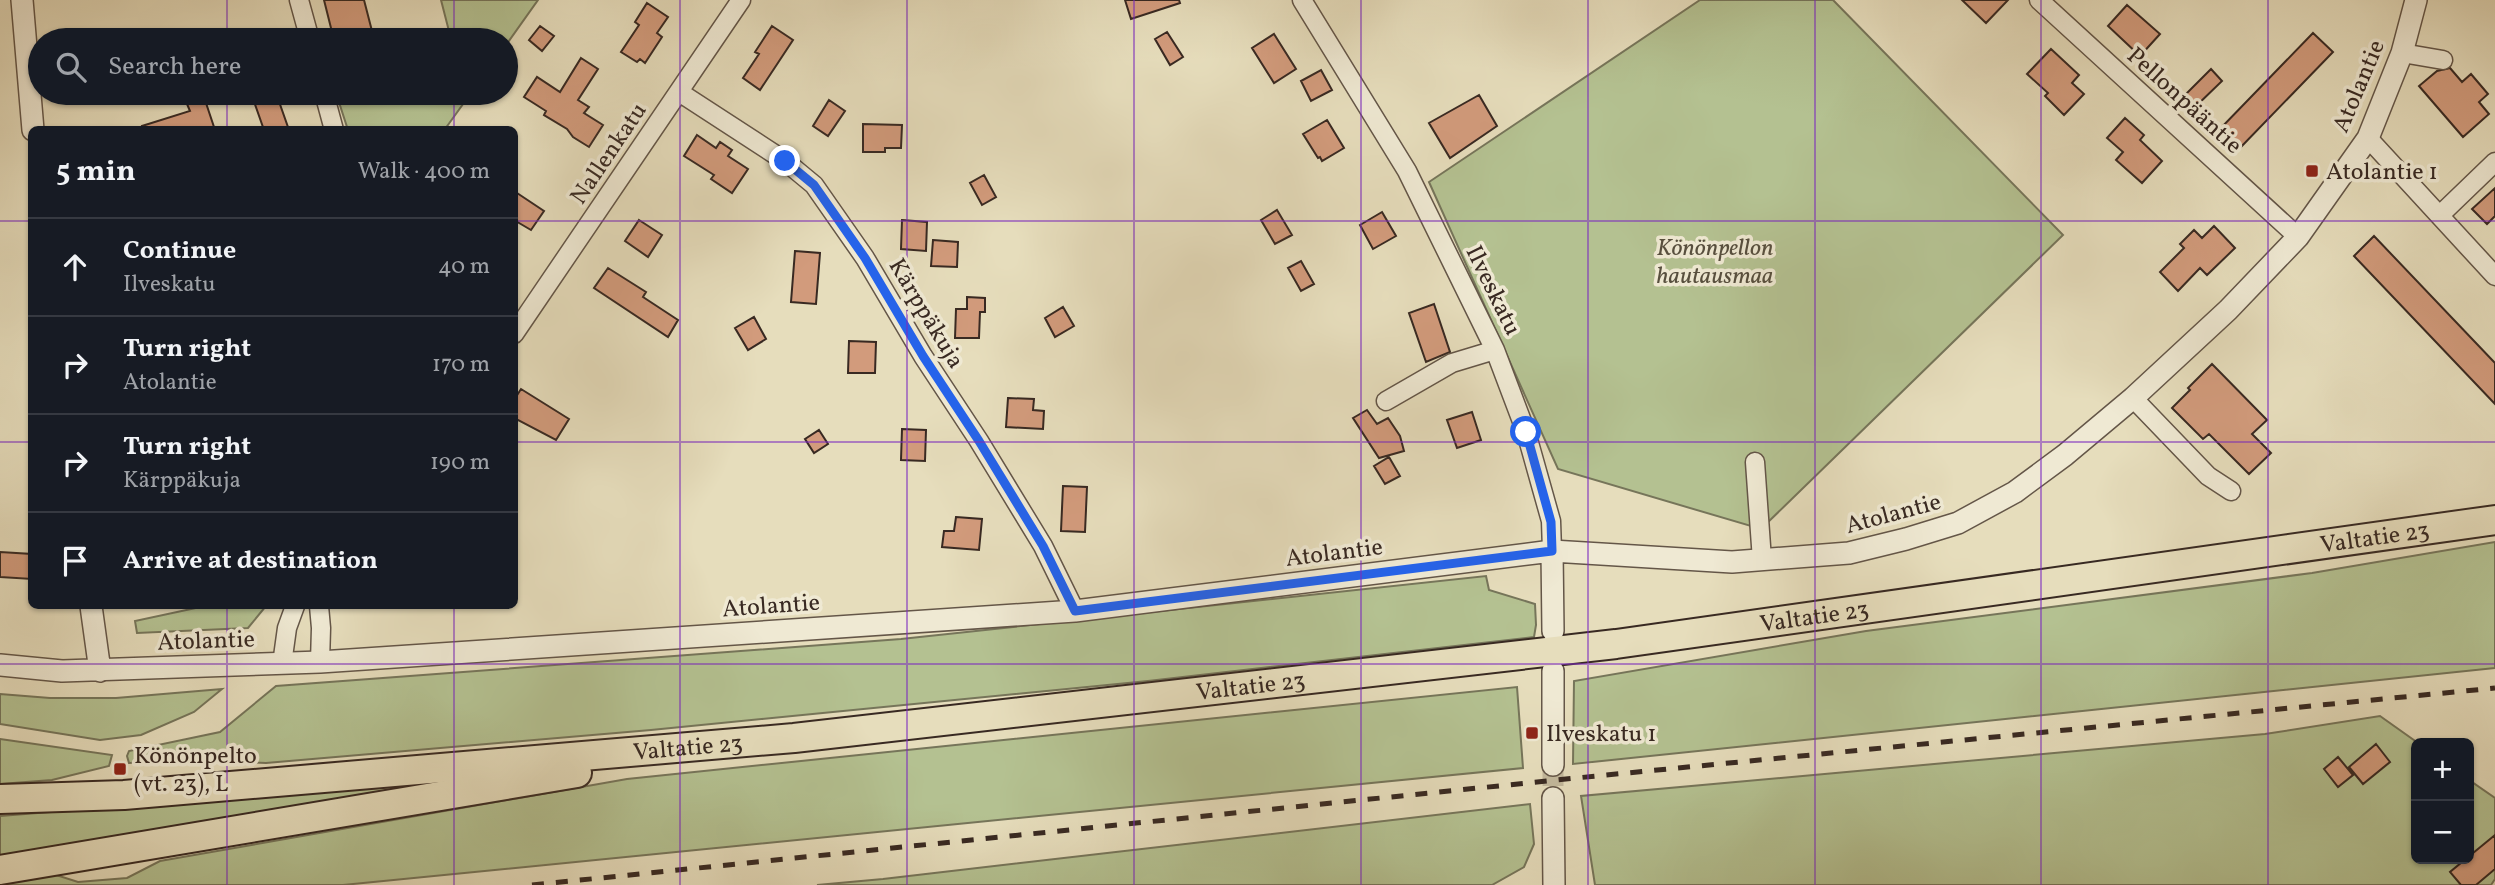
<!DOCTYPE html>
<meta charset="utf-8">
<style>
body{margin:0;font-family:Vollkorn,serif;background:#242831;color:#f1f3f6}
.controls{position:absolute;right:21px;bottom:21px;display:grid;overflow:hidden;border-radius:10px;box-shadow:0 2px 5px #0004}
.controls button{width:63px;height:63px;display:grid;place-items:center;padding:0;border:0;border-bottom:2px solid #363941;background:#171b24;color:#f1f3f6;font:35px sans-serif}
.stop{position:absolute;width:21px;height:21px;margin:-16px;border:5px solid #2563eb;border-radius:50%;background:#fff}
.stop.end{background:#2563eb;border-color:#fff;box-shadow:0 2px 7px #0008}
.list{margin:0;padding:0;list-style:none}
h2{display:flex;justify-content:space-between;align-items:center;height:91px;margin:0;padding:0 28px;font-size:30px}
h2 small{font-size:23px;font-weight:400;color:#9ea1a6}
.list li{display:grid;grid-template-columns:46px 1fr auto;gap:21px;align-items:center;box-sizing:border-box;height:98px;padding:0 28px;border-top:2px solid #363941}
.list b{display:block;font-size:26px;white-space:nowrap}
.list p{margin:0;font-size:23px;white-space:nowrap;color:#9ea1a6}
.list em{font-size:23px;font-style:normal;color:#9ea1a6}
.icon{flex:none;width:38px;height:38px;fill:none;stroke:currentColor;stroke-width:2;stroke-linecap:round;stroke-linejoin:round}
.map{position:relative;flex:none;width:2495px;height:885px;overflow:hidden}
.search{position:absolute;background:#171b24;box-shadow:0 2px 5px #0004;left:28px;top:28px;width:490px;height:77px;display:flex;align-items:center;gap:18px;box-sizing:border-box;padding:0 24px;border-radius:38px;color:#9ea1a6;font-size:26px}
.panel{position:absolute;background:#171b24;box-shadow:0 2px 5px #0004;left:28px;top:126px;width:490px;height:483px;border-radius:10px}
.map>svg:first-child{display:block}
.green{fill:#b4c191;stroke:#76755a;stroke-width:2}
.building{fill:#d29b7c;stroke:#382922;stroke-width:2}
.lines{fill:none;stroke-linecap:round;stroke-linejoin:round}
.tertiary-tunnel{stroke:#c3b99d;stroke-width:21;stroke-dasharray:21 10;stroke-linecap:butt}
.minor-casing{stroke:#645648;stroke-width:21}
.tertiary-casing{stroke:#645648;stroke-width:24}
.trunk-casing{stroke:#382922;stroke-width:32}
.minor{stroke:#efe9d3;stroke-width:18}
.tertiary{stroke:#efe9d3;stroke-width:21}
.trunk{stroke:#e6ddbc;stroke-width:28}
.rail{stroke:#382922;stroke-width:5;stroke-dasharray:12 12;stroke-linecap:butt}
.route{stroke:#2563eb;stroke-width:9}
.grid{fill:none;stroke:#7b2cbf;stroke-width:2;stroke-opacity:0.55}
.poi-dot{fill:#8f2418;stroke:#efe9d3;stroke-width:2.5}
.labels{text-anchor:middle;stroke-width:7;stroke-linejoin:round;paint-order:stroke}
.street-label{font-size:24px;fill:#382922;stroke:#efe9d3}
.poi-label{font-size:24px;fill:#382922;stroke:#efe9d3;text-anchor:start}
.park-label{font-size:24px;font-style:italic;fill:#574f3e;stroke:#efe9d3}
</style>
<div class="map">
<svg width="2495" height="885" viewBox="0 0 2495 885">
<rect width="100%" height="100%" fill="#e6ddbc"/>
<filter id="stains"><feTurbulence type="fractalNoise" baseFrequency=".00286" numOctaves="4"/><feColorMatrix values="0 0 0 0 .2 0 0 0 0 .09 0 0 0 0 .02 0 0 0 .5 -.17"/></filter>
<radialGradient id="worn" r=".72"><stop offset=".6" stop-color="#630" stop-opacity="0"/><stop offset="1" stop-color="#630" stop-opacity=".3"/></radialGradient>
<path class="green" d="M441,0h97l-32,45v-5h-73l17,-5z
M1700,0h133l230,235 -302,294 -203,-60 -129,-287z
M336,93h135l-26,36 -97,1z
M2495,542v126l-922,96 1,-83 292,-50 446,-58z
M1486,576l3,14 46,14 1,21 -2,12 -386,44 -497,49 -385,33 -67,-3 -70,3 -2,-7 2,-5 91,-19 56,-46 625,-47z
M205,606h61l-18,22 -111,5 -2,-12z
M1517,687l6,81 -1180,117h-343v-6l50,-6 28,9 49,-4 33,-17 467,-82z
M222,689l-28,23 -53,23 -41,5 -100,-16v-30l50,4h66z
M2380,716l38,27h-2v116h53v-79l26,18v81l-4,6h-896l-14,-89 684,-62z
M0,739l112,16 -3,11 -57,14 -52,4z
M493,777l-493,82v-43z
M1530,804l4,40 -10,23 -32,18h-675l66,-6z"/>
<path class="building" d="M324,0h40l8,31 -18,4 2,5h-22z
M1125,0h54l1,3 -49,16z
M1962,0h46l-22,23z
M647,3l21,14 -11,16 5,4 -17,26 -5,-4 -3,3 -16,-10 18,-27 -4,-3z
M2127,5l33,29 -20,22 -32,-30z
M540,26l14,10 -12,15 -13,-11z
M772,26l21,14 -33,50 -17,-12 16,-24 -4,-2z
M1167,32l16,25 -13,8 -15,-26z
M2313,33l20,19 -95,98 -20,-19z
M1274,34l22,35 -22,14 -22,-35z
M2051,49l28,26 -7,8 12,11 -20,21 -19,-19 3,-3 -21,-19z
M581,58l17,11 -20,31 11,7 -5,6 19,12 -14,22 -16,-10 -6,-8 -23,-14 2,-4 -22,-14 13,-20 23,15z
M2450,68l12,14 9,-8 17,20 -9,8 10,12 -26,23 -44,-51 18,-15z
M2211,69l11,12 -29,28 -11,-11z
M1321,70l11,20 -21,11 -10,-20z
M251,93h25l13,37h-25z
M1479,95l18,31 -47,32 -21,-35z
M204,97l11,33h-72l-1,-4 48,-15 -3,-7z
M829,100l16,11 -17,25 -15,-10z
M2125,118l19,17 -4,5 22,21 -20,22 -26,-23 7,-8 -16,-14z
M1327,120l17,28 -22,13 -2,-4 -2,1 -15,-24z
M863,124l39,1 -1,23h-16v4h-22z
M697,135l19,13 4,-6 12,8 -4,6 20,13 -16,24 -21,-14 3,-4 -30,-19z
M984,175l12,22 -14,8 -12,-22z
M2495,188v28l-8,8 -15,-15z
M514,191l30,20 -13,19 -17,-10z
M1277,210l15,25 -17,9 -14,-24z
M1382,212l14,24 -23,13 -13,-24z
M639,220l23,15 -14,22 -23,-16z
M902,220l25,2 -1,29 -25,-2z
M2214,226l21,22 -28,27 -7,-7 -22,23 -18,-19 24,-24 -4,-4 14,-14 8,8z
M2374,236l121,127v41l-141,-148z
M933,240l25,2 -1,25 -26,-1z
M795,251l25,2 -4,51 -25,-2z
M1301,261l13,23 -13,7 -13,-23z
M608,268l38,24 -3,5 35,23 -10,17 -74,-49z
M967,297l18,1v14h-5l-1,26h-24l1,-29h11z
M1434,304l16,48 -24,10 -17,-49z
M1063,307l11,19 -19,11 -10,-19z
M754,317l12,22 -18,11 -13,-22z
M849,341l27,1 -1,31h-27z
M2212,364l55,56 -15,14 19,19 -22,21 -40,-40 -6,5 -31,-31 18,-18 -2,-2z
M521,389l48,30 -13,21 -42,-22v-18z
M1008,398l26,1 -1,11 11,1 -1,18 -37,-2z
M1367,410l10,14 11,-6 12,18 4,15 -25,7 -26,-40z
M1472,412l9,28 -24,8 -10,-28z
M902,429l24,1 -1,31 -24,-1z
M819,430l9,14 -14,9 -9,-14z
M1389,457l11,19 -15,8 -11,-18z
M1063,486l24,1 -2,45 -24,-1z
M956,517l26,2 -3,31 -37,-3 2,-16h10z
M0,552l32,2v25l-32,-2z
M2376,744l14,18 -27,22 -14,-17z
M2338,757l15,18 -15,12 -14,-18z
M2495,835v34l-19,16h-15l-11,-13z"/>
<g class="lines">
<path class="tertiary-tunnel" d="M1553,765v33"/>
<defs>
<path id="minor" d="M299,0l11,40
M1302,0l105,171 88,179 31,82 25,89 1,30
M2039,0l259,237
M2402,53l41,7
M679,92l106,69 29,24 51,73 58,98 56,85 64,105 32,65
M324,93l10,37
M2368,138l127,138
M2440,215l55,-53
M514,334l227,-334
M2133,398l75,78 23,15
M1386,401l66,-38 43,-13
M1755,462l7,98
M319,606l2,22 -1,34
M282,664l5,-36 8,-22"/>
<path id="tertiary" d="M22,0l11,130
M1552,551l1,80
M91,606l9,65
M0,665l62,6 258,-9 755,-51 477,-60 180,11 117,-9 57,-14 52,-16 57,-31 50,-37 68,-57 95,-88 70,-73 70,-99 34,-85 14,-53
M1553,765v-94
M1553,798l1,87"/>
<g id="trunk">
<path id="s1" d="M0,799l124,-4 670,-57 822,-94 879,-124"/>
<path d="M0,870l577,-97"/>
</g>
</defs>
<use href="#minor" class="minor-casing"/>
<use href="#tertiary" class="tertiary-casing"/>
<use href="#trunk" class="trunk-casing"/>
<use href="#minor" class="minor"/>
<use href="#tertiary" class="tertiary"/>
<use href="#trunk" class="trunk"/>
<path class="rail" d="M532,885l1044,-107 919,-90"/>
</g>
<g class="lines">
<path class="route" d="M785,161l29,24 51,73 58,98 56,85 64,105 32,65 477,-60 -1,-29 -25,-90"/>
</g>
<path class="grid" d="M227,0v40M454,0v40M680,0v885M907,0v885M1134,0v885M1361,0v885M1588,0v885M1815,0v885M2041,0v885M2268,0v885M227,93v37M454,93v37M0,221h32M514,221h1981M0,442h32M514,442h1981M227,606v279M454,606v279M0,664h2495"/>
<g class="poi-dot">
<rect x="2305" y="164" width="14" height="14" rx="3.5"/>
<rect x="1525" y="726" width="14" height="14" rx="3.5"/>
<rect x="113" y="762" width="14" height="14" rx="3.5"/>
</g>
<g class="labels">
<g class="street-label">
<text transform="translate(2358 86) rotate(-67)" y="8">Atolantie</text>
<text transform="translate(2185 100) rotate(42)" y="8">Pellonpääntie</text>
<text transform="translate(608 153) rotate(-56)" y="8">Nallenkatu</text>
<text transform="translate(1494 290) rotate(64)" y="8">Ilveskatu</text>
<text transform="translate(927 313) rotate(59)" y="8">Kärppäkuja</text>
<text transform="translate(1893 513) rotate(-15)" y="8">Atolantie</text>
<text dy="8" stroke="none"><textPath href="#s1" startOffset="2390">Valtatie 23</textPath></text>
<text transform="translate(1334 552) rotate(-7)" y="8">Atolantie</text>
<text transform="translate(771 605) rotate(-4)" y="8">Atolantie</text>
<text dy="8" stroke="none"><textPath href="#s1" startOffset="1824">Valtatie 23</textPath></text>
<text transform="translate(206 640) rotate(-2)" y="8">Atolantie</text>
<text dy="8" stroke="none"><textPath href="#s1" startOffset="1256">Valtatie 23</textPath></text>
<text dy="8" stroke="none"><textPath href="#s1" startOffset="690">Valtatie 23</textPath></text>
</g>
<g class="poi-label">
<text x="2326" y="179">Atolantie 1</text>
<text x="1546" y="741">Ilveskatu 1</text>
<text x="134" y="763">Könönpelto<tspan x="134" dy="28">(vt. 23), L</tspan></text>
</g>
<g class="park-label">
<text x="1715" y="255">Könönpellon<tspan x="1715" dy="28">hautausmaa</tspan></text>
</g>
</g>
<rect width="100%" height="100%" filter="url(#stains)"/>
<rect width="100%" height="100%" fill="url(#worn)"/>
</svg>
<div class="controls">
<button>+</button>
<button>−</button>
</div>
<div class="stop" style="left:1526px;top:432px"></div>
<div class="stop end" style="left:785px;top:161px"></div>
<div class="search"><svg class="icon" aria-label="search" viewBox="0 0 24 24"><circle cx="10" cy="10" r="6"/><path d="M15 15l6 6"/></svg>Search here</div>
<section class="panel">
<h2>5 min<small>Walk · 400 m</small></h2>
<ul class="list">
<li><svg class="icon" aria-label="ahead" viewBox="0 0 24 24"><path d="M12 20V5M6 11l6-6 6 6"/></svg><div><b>Continue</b><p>Ilveskatu</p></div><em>40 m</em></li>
<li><svg class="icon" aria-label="right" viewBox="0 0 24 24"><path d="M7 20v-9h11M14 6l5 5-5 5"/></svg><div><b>Turn right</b><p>Atolantie</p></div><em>170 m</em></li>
<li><svg class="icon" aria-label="right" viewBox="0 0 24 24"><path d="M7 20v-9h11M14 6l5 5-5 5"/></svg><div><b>Turn right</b><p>Kärppäkuja</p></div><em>190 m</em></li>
<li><svg class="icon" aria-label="arrive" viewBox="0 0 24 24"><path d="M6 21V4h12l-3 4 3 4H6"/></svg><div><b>Arrive at destination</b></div></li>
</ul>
</section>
</div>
